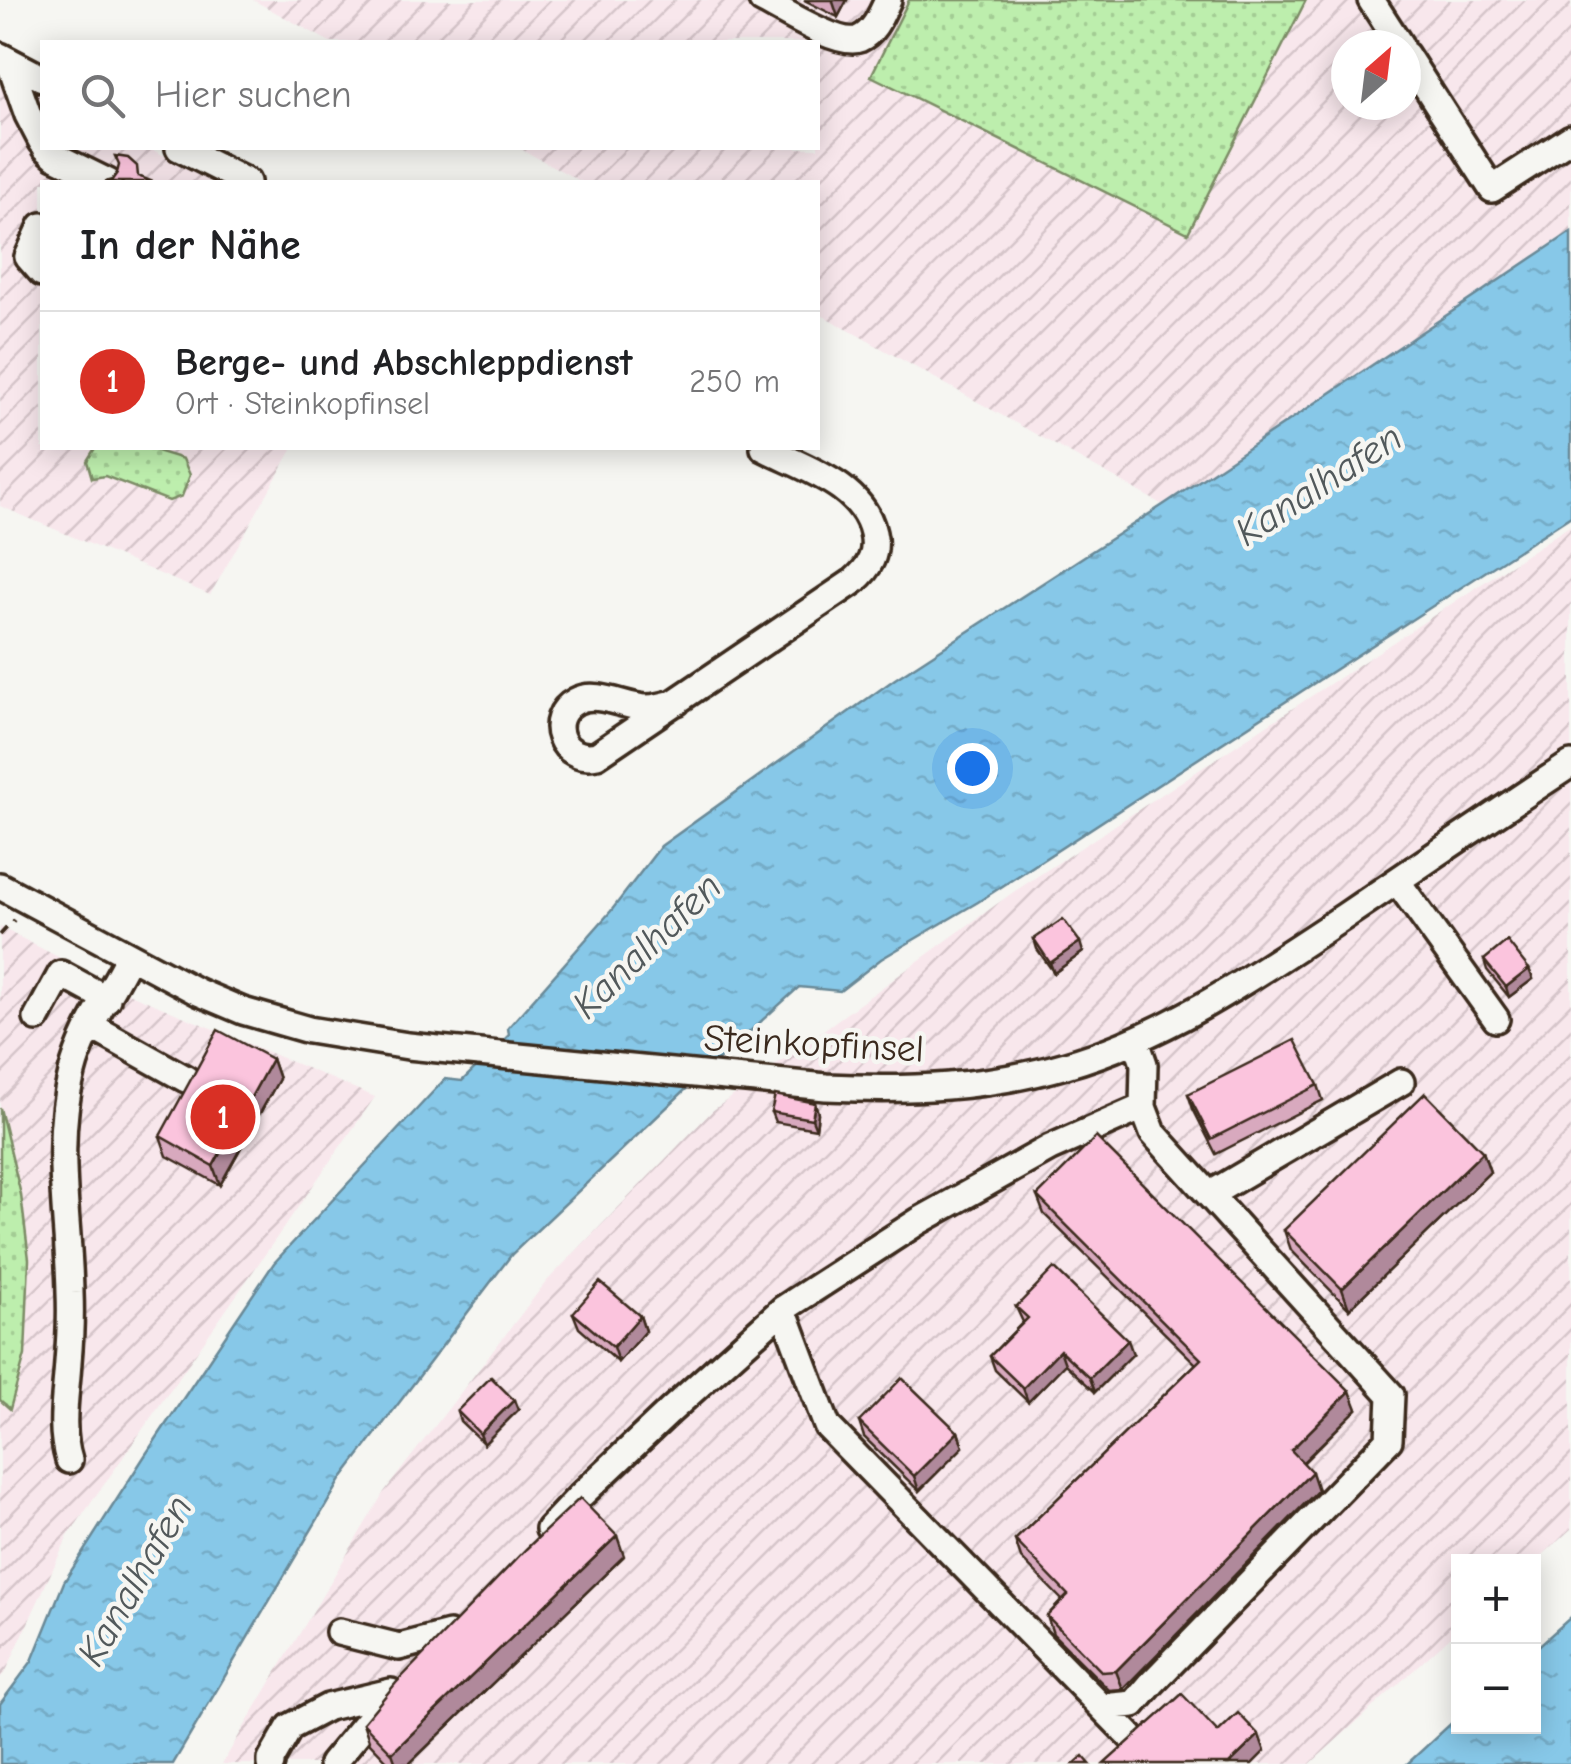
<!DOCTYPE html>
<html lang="de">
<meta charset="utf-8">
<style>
body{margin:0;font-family:"Comic Neue",sans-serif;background:#f2f2f2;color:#202124}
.controls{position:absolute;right:30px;bottom:30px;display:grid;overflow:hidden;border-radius:0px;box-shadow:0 5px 25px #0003}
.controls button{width:90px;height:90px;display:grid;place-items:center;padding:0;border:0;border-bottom:2px solid #e0e0e0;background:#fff;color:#202124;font:50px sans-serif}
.compass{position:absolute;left:1331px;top:30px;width:90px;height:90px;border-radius:50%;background:#fff;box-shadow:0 5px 25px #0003;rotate:28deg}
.you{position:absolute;left:972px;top:768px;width:35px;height:35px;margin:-25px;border:8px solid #fff;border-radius:50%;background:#1a73e8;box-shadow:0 0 0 15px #1a73e833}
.badge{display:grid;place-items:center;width:65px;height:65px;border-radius:50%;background:#d93025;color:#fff;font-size:32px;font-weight:700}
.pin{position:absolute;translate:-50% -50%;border:5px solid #fff;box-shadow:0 2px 10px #0006}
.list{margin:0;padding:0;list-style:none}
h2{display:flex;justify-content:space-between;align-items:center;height:130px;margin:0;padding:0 40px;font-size:42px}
h2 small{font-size:32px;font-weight:400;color:#757577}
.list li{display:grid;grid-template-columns:65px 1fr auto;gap:30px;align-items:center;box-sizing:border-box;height:140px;padding:0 40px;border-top:2px solid #e0e0e0}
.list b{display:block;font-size:38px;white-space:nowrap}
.list p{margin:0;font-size:32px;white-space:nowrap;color:#757577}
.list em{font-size:32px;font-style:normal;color:#757577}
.icon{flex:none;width:55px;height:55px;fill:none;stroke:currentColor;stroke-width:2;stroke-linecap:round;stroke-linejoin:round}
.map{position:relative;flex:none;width:1571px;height:1764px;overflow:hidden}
.search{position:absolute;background:#fff;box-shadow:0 5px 25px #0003;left:40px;top:40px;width:780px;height:110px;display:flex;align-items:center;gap:25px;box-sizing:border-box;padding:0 35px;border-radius:0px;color:#757577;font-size:38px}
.panel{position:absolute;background:#fff;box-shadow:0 5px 25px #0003;left:40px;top:180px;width:780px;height:270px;border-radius:0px}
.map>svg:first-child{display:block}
.industrial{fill:url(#industrial-furrows);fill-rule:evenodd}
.grass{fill:url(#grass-dots);stroke:#7c8c66;stroke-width:2.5}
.water{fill:url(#water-ripples);stroke:#698997;stroke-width:2.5}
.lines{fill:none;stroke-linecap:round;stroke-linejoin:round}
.minor-casing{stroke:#3b2a1e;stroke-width:32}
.path{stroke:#3b2a1e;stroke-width:4;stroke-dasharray:10 8;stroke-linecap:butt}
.minor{stroke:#f6f6f2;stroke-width:25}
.wall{fill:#d8a9be;stroke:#3b2a1e;stroke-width:2.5}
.shaded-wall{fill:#b0899b;stroke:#3b2a1e;stroke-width:2.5}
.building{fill:#fbc4dd;stroke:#3b2a1e;stroke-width:2.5}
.labels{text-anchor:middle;stroke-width:9;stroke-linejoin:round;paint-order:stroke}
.street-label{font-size:38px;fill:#3b2a1e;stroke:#f6f6f2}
.water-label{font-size:40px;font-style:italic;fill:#52595b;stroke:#f6f6f2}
</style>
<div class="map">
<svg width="1571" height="1764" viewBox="0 0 1571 1764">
<defs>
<pattern id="industrial-furrows" width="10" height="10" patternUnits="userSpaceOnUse" patternTransform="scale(2.5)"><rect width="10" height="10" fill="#f8e7ec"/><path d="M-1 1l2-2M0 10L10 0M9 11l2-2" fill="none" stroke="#d6c6ca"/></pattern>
<pattern id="grass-dots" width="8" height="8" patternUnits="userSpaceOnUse" patternTransform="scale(2.5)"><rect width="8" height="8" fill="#bdeead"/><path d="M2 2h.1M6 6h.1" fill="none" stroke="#a3cc94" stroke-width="1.8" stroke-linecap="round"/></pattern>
<pattern id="water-ripples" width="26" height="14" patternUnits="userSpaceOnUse" patternTransform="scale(2.5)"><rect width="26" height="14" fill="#87c8e8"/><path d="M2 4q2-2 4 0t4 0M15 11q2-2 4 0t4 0" fill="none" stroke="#75acc7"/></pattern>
</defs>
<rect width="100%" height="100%" fill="#f6f6f2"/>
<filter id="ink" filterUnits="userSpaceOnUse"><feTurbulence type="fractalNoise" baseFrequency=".01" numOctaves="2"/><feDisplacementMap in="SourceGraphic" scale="20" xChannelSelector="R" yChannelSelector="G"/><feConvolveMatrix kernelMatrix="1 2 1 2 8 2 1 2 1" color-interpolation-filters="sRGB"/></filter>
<g filter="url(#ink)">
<path class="industrial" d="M253,0h1318v232l-408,273 -345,-192v-131h-236l-63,-34h299v-106h-488zM1346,45h60v60h-60z
M0,77h13l29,15v56h107l68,34h-175v266h251l-83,147 -210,-89z
M1571,525v1004l-37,34 -76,-1v68l-148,134h-1088l162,-272 162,-210 166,-171 300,-218z
M0,927l130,67 245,103 -307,439 -62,135 -6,7z"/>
<path class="grass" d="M909,0h397l-118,233 -317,-157z
M95,448h52l36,11 7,16 -8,21 -13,5 -64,-25 -13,2 -5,-17z
M0,1108l21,87 8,64 -4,96 -15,54 -10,-9z"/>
<path class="water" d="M1571,232v284l-593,386 -97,57 -41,32 -41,-4 -115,104 -172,163 -170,224 -169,286h-173v-60l32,-43 32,-79 80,-125 130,-194 171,-184 17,2 47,-46 -1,-7 103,-117 50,-65 234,-167 268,-174z
M1571,1617v147h-164l51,-47v9h76v-76z"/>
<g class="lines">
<defs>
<path id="minor" d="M762,0c20,10 77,47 97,39 16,-7 22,-25 29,-39
M1371,0l29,45
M1406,55l86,134 79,-51
M0,56l42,22
M9,61l19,54 14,27
M46,148l9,8 53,26
M179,148l68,34
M42,226l-14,31 14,16
M677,702c-10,3 -20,6 -31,6 -21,-1 -50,-18 -70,-7 -32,17 -15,62 21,54l257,-174c15,-13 24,-27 19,-48 -10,-48 -70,-65 -109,-85
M1397,881l99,138
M0,886l198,106 45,19 66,19 99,16 418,41c81,4 161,1 240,-22 102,-29 191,-91 279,-149 75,-51 150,-102 226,-152
M37,1018l24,-44 46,25
M91,1026l95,53
M1209,1195l192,-113
M783,1309l44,117 303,310
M69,1460c-10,-33 -3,-64 -1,-98 2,-23 3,-46 2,-69 -1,-72 -17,-149 2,-220 10,-42 38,-78 57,-117
M549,1529l31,-33 90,-85 113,-102 136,-88 131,-73 93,-41
M339,1632l60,15 50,-13
M1102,1707l32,-3 18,-21 237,-243 2,-45 -238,-262 -10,-26 1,-43 -8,-23
M271,1764v-4l19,-33 38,-20 63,-15
M332,1764l51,-62"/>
</defs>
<use href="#minor" class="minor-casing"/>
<path class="path" d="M0,935l14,-15"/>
<use href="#minor" class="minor"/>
</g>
<path class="wall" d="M804,0h43l-9,17z
M1034,939l49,13 -29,21 -17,-24z
M1484,960l45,9 4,10 -24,18 -22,-27z
M272,1059l7,20 -59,106 -53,-29 -7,-20z
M1318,1085l5,15 -107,54 -23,-45 -5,-15z
M815,1103l3,10 -2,16 -41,-7 -4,-10z
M1483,1152l7,20 -141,137 -58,-59 -7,-20z
M1037,1196l320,213 -54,54 15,27 -195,199 -14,1 -56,-56 -6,-18 15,-16 -41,-42 -6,-18 181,-176 -152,-150z
M1016,1307l117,47 -38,38 -30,-28 -37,38 -33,-32 -5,-14 33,-34z
M573,1313l67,3 5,15 -27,31 -39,-34z
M518,1410l-34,34 -24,-23 -3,-10z
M859,1422l99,10 5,15 -44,44 -55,-54z
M624,1556l-215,208h-19l-20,-21 -7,-20z"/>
<path class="shaded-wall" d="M834,0h13l-9,17 -5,-15z
M1080,942l3,10 -29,21 -4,-10z
M1529,969l4,10 -24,18 -3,-10z
M272,1059l7,20 -59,106 -7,-19z
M815,1103l3,10 -2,16 -4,-10z
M1483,1152l7,20 -141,137 -7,-20z
M640,1316l5,15 -27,31 -5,-15z
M1128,1340l5,14 -38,38 -5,-14z
M1060,1350l5,14 -37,38 -5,-14z
M1350,1391l7,18 -60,59 -6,-18z
M514,1400l4,10 -34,34 -4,-10z
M958,1432l5,15 -44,44 -5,-15z
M1312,1472l6,18 -195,199 -7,-18z
M617,1536l7,20 -215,208h-13l-4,-11z
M1259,1735l6,16 -13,13h-23z"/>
<path class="building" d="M115,156l13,2 9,8 1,10 15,6h-48l7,-2 5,-7 2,-8z
M1063,919l17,23 -30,21 -16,-24z
M1507,941l22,28 -23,18 -22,-27z
M218,1030l54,29 -59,107 -53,-30z
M1295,1040l23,45 -107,54 -23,-45z
M1425,1093l58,59 -141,137 -58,-59z
M775,1095l40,8 -3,16 -41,-7z
M1096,1137l254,254 -59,59 21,22 -196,199 -14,1 -55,-56 21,-21 -53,-55 186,-181 -164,-163z
M1054,1268l74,72 -38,38 -30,-28 -37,38 -33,-32 38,-38 -12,-11z
M600,1282l40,34 -27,31 -40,-34z
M491,1377l23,23 -34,34 -23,-23z
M902,1378l56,54 -44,44 -55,-54z
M580,1498l37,38 -225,217 -29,-30 33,-40 130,-134z
M1182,1694l36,38 20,-19 21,22 -30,29h-125z
M1083,1756l7,8h-16z"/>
</g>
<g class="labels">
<g class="street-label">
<text transform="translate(814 1043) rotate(3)" y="13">Steinkopfinsel</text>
</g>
<g class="water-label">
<text transform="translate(1318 484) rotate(-33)" y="14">Kanalhafen</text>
<text transform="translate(646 945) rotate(-44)" y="14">Kanalhafen</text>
<text transform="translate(134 1580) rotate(-60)" y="14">Kanalhafen</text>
</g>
</g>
</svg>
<div class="controls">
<button>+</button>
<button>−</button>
</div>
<svg class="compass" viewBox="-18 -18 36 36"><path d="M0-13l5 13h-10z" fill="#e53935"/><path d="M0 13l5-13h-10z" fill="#757577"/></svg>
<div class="you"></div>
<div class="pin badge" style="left:223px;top:1117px">1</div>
<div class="search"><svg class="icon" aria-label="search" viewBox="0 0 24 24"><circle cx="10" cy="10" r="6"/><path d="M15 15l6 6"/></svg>Hier suchen</div>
<section class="panel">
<h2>In der Nähe<small></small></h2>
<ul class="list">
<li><span class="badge">1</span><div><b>Berge- und Abschleppdienst</b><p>Ort · Steinkopfinsel</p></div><em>250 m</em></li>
</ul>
</section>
</div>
